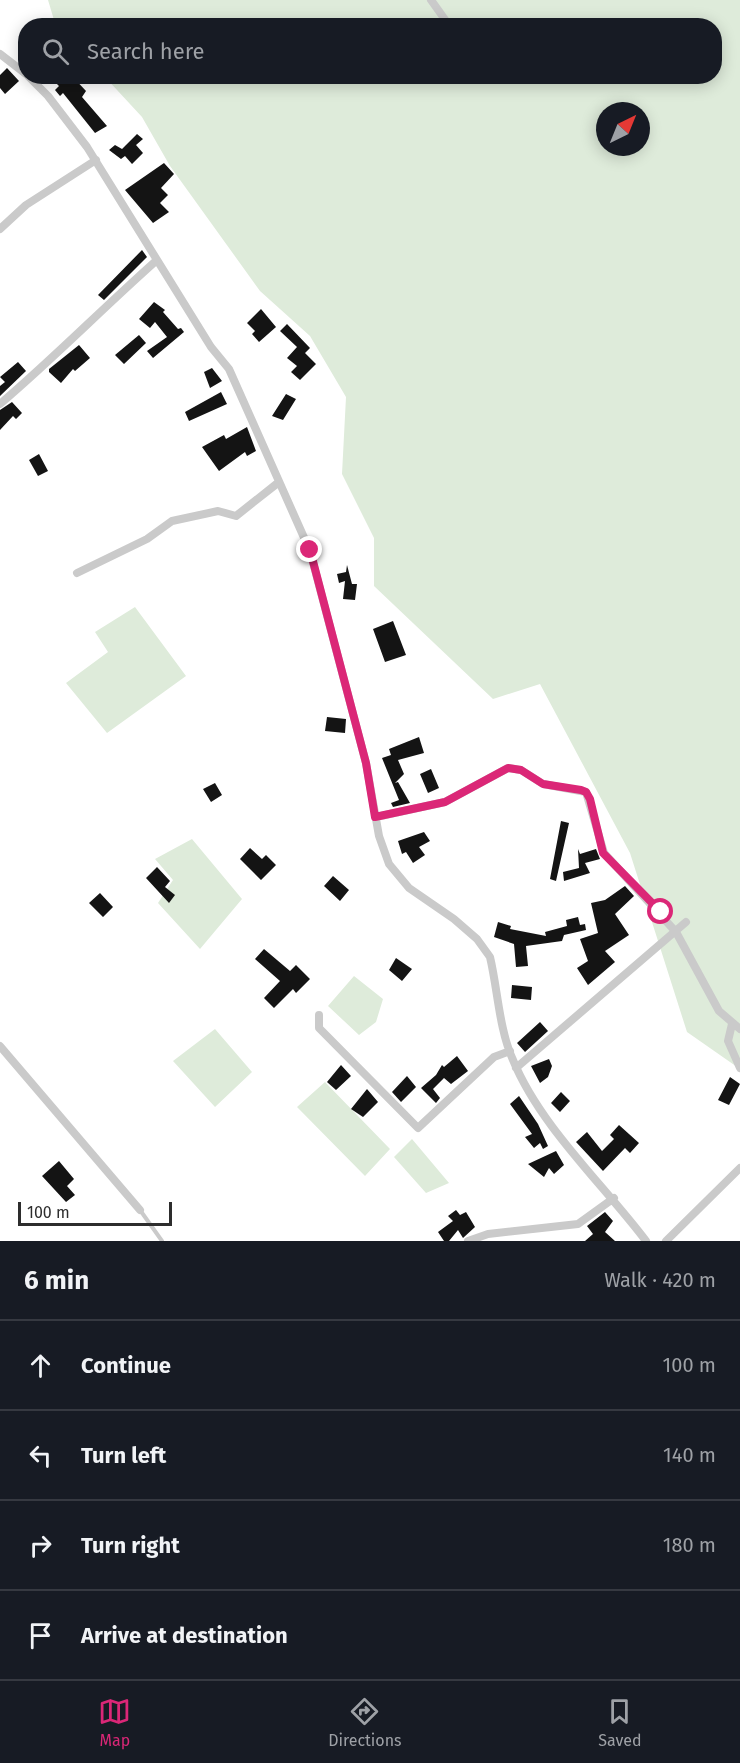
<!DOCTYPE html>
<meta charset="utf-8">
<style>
body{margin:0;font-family:"Fira Sans",sans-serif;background:#242831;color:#f1f3f6}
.compass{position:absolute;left:596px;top:102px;width:54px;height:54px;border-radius:50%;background:#171b24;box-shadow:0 3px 15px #0003;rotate:43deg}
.scale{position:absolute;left:18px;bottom:15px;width:154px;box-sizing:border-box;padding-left:6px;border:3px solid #2d2d2d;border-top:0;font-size:16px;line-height:21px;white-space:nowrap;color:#2d2d2d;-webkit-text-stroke:4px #fff;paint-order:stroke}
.stop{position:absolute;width:18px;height:18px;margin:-14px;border:4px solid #db2777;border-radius:50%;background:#fff}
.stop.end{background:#db2777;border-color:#fff;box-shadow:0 2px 6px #0008}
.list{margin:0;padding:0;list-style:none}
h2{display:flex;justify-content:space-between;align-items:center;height:78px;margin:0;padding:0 24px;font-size:26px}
h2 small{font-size:20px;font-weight:400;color:#9ea1a6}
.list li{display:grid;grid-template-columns:39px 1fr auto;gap:18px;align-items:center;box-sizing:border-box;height:90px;padding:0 24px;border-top:2px solid #363941}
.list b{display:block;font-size:22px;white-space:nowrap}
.list em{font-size:20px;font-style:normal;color:#9ea1a6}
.icon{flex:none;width:33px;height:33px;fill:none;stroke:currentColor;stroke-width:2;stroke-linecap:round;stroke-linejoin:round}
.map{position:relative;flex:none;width:740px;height:1241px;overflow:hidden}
.search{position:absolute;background:#171b24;box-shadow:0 3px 15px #0003;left:18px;right:18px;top:18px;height:66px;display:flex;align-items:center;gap:15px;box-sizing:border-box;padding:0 21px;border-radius:24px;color:#9ea1a6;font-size:22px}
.sheet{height:438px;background:#171b24}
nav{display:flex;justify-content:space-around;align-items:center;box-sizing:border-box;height:84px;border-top:2px solid #363941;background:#171b24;font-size:16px;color:#9ea1a6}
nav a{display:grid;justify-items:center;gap:3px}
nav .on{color:#db2777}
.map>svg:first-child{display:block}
.green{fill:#deebda;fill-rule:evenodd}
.building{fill:#141414}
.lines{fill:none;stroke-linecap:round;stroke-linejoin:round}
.lane{stroke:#cacaca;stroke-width:4}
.street{stroke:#cacaca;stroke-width:8}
.route{stroke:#db2777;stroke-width:8}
</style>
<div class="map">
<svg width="740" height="1241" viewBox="0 0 740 1241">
<rect width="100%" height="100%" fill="#fff"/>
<path class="green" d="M48,0h692v1069l-53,-37 -57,-179 -90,-169 -47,15 -119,-113v-48l-32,-64 4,-77 -36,-61 -50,-45 -90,-125 -28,-49 -37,-40 609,-1v-50h-655l-5,-6zM605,111h36v36h-36z
M135,607l51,69 -79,57 -41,-50 42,-31 -13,-20z
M192,839l50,60 -42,50 -42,-46 15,-23 -18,-21z
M354,976l29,23 -7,23 -17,13 -31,-29z
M215,1029l37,43 -37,35 -42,-46z
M325,1082l65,67 -25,27 -68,-69z
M412,1139l37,44 -23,10 -32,-36z"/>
<path class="building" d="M7,68l12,13 -14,13 -5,-6v-13z
M49,76h23l14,15 -4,6 25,29 -12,7 -32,-40 -3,3 -5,-6 4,-4z
M137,134l6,5 -7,6 7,8 -11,11 -7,-8 -4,3 -12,-9 6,-5 7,4z
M164,163l10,11 -13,14 7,7 -8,8 9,9 -16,11 -28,-33z
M142,250l5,7 -43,43 -6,-5z
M154,302l11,8 -2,2 15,17 3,-1 3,4 -31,26 -6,-7 20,-14 -12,-15 -5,6 -11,-9z
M261,309l15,18 -17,15 -7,-8 3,-3 -8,-8z
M287,324l23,24 -5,5 11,11 -16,16 -9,-8 6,-6 -10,-8 10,-11 -17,-16z
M139,335l7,8 -22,21 -9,-9z
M79,345l11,13 -15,13 -2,-2 -12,14 -12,-11v-3z
M18,362l8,9 -26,25v-10l5,-4 -5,-5z
M212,368l10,13 -12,7 -6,-16z
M221,392l6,12 -38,17 -4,-9z
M286,394l10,5 -13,21 -11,-4z
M12,402l10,11 -6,6 -3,-3 -13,14v-20z
M247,427l9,24 -9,5 -2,-4 -26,19 -17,-24 22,-12 2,4z
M39,454l9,17 -10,5 -9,-16z
M347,565l5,19h5l-2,16 -12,-1 2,-18 -6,2 -2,-9 9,-2z
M393,621l13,34 -21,7 -12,-33z
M327,717l19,2 -1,14 -20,-2z
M419,737l5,16 -26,7 6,14 -9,9 3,-1 12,21 -17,4 -2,-4 8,-3 -17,-42 9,-3 -2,-6z
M431,769l8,19 -11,5 -8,-19z
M215,783l7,12 -11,7 -8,-13z
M561,821l8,2 -13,58 -6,-2z
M424,832l6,9 -11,6 6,8 -12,8 -7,-11 -4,2 -4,-13z
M250,848l12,11 4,-4 10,10 -15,15 -21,-21z
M578,849l2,5 16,-5 4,10 -15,4 5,10 -26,8 -1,-9 16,-4z
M157,867l13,14 -5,6 10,8 -6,8 -23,-25z
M333,876l16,14 -9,11 -16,-15z
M625,886l9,10 -19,18 14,21 -24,16 10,11 -27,23 -11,-17 11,-7 -8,-22 18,-6 -7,-30 14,-3z
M100,893l13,14 -10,10 -14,-14z
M578,917l2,8 5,-1 1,6 -22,5 -2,6 -36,5 2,20 -12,1 -2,-23 -20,-7 4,-15 13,4 -1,3 36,7 -1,-4 22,-6 -1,-6z
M264,949l26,22 6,-6 14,14 -14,14 -3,-4 -19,19 -10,-10 16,-17 -25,-22z
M396,958l16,11 -10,12 -13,-11z
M512,985l20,2 -1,13 -20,-2z
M540,1022l8,9 -23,21 -8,-9z
M457,1056l11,15 -17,13 -7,-6 -11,11 7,9 -4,5 -15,-15 15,-13 6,-10 2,2z
M549,1059l3,7 -4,11 -8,6 -9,-17z
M341,1065l10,11 -15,14 -9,-8z
M407,1076l9,11 -15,15 -9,-10z
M730,1077l10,7 -11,21 -11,-5z
M367,1089l11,13 -15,15 -12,-8z
M561,1092l9,9 -10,11 -9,-9z
M519,1096l19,28 10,22 -5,3 -3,-6 -6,5 -9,-11 7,-3 -22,-30z
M619,1125l20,18 -9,10 -5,-5 -22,23 -27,-29 11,-10 15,19 12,-12 -4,-4z
M556,1151l8,14 -10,9 -5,-6 -5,9 -16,-13z
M59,1161l15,18 -7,7 8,9 -9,7 -24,-26z
M456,1210l4,5 6,-3 9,15 -12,11 -5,-8 -9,11h-5l-6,-9 15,-11 -5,-5z
M605,1212l8,9 -8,11 10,9h-30l8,-7 -6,-8z"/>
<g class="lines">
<path class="lane" d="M140,1210l22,31"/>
<path class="street" d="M431,0l15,21v5
M0,54l26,20
M28,76l20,20 39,51 124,200 18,22 81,182 56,212 13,73 10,28 20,24 45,31 23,20 13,18c8,34 9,72 23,103 27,66 90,124 133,181
M0,229l26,-24 70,-45
M0,404c54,-46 104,-97 157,-144
M77,573l70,-34 25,-18 46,-10 18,5 43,-34
M376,817l69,-15 63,-34 13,2 22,14 43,8 18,61 72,79 43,79 21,18
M319,1015v13l99,100 76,-71 16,-6
M732,1024l-4,17 12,27
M0,1046l140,164
M516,1068l170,-146
M468,1241l20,-7 90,-10 36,-26
M666,1241l74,-73"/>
</g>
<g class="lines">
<path class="route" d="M310,550l56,213 9,54 70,-15 63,-34 13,2 22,14 38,6 5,2 4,7 13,54 58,59"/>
</g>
</svg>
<svg class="compass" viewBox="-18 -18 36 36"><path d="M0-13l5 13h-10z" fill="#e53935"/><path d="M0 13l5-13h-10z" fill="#9ea1a6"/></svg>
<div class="scale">100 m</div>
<div class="stop" style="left:661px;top:912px"></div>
<div class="stop end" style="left:310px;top:550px"></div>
<div class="search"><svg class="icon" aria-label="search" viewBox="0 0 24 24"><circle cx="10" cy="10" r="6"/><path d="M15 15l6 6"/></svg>Search here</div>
</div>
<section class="sheet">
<h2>6 min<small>Walk · 420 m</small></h2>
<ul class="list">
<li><svg class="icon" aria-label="ahead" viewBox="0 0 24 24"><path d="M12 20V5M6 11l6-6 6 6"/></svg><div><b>Continue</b></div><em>100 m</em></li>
<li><svg class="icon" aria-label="left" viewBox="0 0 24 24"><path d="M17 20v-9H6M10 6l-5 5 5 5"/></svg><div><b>Turn left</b></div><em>140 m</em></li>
<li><svg class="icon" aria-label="right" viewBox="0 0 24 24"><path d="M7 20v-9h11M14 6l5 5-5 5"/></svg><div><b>Turn right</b></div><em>180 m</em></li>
<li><svg class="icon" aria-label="arrive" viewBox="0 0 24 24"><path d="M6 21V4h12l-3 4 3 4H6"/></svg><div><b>Arrive at destination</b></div></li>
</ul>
</section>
<nav>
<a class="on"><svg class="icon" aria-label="map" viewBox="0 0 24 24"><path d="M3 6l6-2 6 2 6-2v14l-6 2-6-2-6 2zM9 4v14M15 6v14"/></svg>Map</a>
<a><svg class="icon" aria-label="directions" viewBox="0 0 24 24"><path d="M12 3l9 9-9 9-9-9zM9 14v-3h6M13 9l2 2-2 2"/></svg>Directions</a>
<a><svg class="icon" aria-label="saved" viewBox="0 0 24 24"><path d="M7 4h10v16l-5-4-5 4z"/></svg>Saved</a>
</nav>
